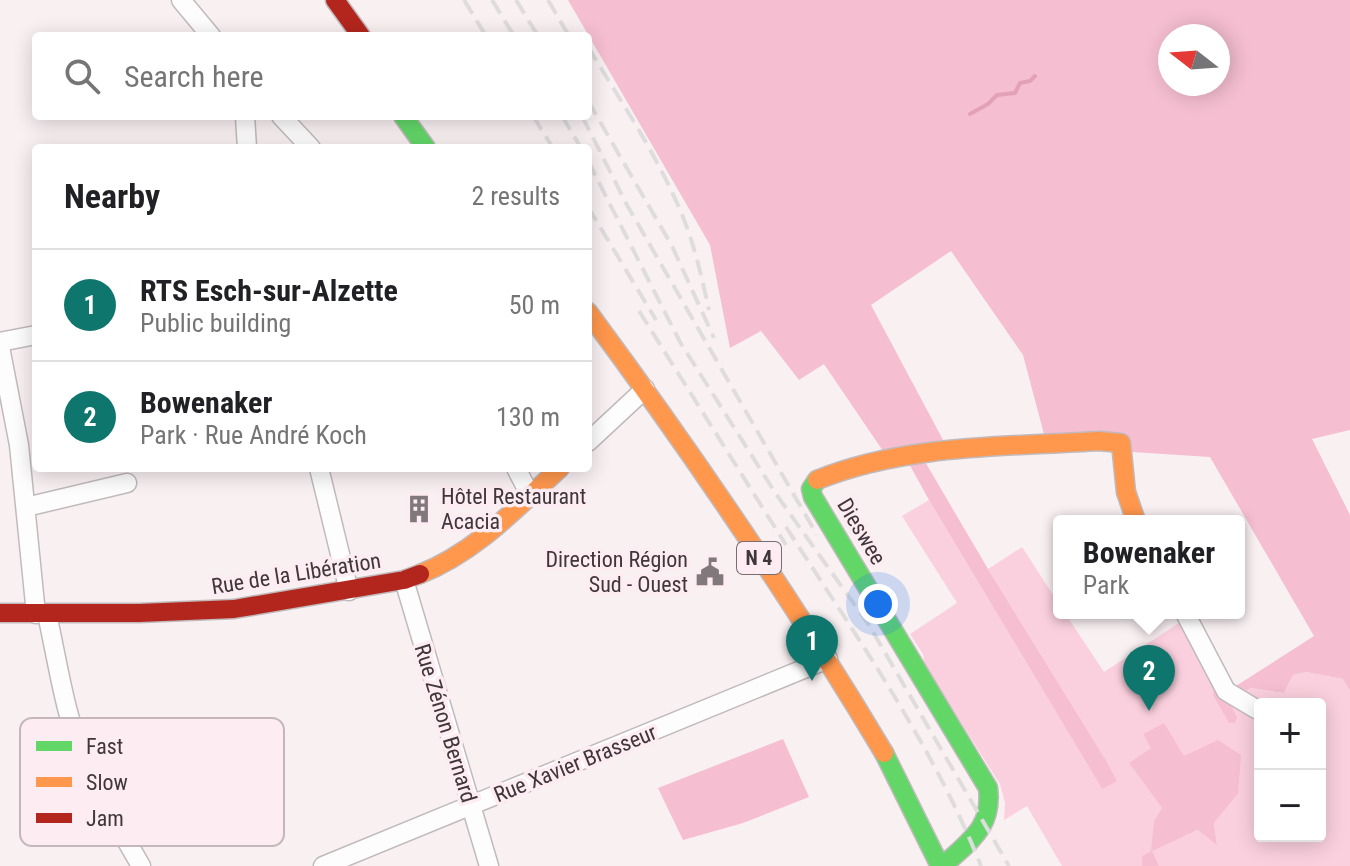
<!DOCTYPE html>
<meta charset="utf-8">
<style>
body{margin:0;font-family:"Roboto Condensed",sans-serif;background:#f2f2f2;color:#202124}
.controls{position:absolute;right:24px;bottom:24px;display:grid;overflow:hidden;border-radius:8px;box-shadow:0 4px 20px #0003}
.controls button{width:72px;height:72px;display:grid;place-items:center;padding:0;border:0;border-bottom:2px solid #e0e0e0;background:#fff;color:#202124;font:40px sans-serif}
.compass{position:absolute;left:1158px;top:24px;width:72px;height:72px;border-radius:50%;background:#fff;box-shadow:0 4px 20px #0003;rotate:287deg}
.you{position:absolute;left:878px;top:604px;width:28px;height:28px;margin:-20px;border:6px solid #fff;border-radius:50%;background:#1a73e8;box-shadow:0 0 0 12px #1a73e833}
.badge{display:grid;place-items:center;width:52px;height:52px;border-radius:50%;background:#0f766e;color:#fff;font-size:26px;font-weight:700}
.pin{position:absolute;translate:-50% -66px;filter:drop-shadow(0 2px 4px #0008)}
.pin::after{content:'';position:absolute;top:42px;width:28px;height:24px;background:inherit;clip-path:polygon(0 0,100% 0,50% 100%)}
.popup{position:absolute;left:1053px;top:515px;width:192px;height:104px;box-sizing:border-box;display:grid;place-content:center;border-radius:8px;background:#fff;filter:drop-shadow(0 2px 6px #0005);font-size:26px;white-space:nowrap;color:#757577}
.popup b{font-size:30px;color:#202124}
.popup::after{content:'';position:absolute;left:50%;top:100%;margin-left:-16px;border:16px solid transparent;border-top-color:#fff}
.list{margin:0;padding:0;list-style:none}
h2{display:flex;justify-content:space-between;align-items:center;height:104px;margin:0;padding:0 32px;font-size:34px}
h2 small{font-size:26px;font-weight:400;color:#757577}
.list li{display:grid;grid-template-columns:52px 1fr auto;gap:24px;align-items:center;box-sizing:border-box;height:112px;padding:0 32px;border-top:2px solid #e0e0e0}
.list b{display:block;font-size:30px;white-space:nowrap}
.list p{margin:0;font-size:26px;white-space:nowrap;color:#757577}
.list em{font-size:26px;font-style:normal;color:#757577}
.icon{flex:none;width:44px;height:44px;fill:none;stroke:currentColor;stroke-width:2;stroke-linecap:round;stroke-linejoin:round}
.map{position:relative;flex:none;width:1350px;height:866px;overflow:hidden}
.search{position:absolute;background:#fff;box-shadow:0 4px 20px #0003;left:32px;top:32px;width:560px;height:88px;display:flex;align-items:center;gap:20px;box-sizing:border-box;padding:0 28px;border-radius:8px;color:#757577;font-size:30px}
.panel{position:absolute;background:#fff;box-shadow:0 4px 20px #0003;left:32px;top:144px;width:560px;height:328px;border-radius:8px}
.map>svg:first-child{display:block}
.green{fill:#fbd0de;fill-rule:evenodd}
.forest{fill:#f5bed1;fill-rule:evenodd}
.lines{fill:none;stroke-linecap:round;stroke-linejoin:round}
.stream{stroke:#e3a1b9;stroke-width:4}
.street-casing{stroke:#c1babc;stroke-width:21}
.fast-casing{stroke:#c1babc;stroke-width:21}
.slow-casing{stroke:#c1babc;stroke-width:21}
.jam-casing{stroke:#c1babc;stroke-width:21}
.street{stroke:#fefdfd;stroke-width:18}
.fast{stroke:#63d668;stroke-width:18}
.slow{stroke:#ff974d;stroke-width:18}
.jam{stroke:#b3261e;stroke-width:18}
.rail{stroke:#dfdcdd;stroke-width:4;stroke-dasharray:16 8;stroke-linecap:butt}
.labels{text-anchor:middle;stroke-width:7;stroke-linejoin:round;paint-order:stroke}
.shield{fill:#fdecf1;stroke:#786d71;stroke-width:2}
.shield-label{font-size:20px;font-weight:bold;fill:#3f373a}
.poi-label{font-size:22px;fill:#3f373a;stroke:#fdecf1;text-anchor:start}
.street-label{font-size:22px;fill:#3f373a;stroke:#fdecf1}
.key{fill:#fdecf1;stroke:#c4b6ba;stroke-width:2}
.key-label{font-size:22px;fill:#3f373a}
</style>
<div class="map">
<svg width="1350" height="866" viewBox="0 0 1350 866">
<rect width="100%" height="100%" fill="#f9f0f2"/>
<path class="green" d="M929,500l173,289 2,-32 -116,-188 34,-22 37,57v9h6l39,59 78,-51 46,79 23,-12 33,5 9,-18 13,-3 37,7 7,12v175h-191l-8,-15 -9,5v10h-80l-35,-60 -23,14 1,-17 -5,-19 -75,-118 -2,-12 -13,-20 47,-31 -55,-87zM1260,704h60v132h-60zM1151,748l33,8 54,38 -24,29 3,21 -18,-14 -48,20 11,-42 -32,-45z"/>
<path class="forest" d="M568,0h782v430l-38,9 38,76v176l-7,-12 -37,-7 -13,3 -9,18 -33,-5 -23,12 9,17 -2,6h-6l-16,-28 1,-6h7l4,4 89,-57 -104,-179 -78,-5 -88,-18 -21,-79 -72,-104 -80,54 72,135 -60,11 -59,-87 -25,16 -38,-49 -31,17 -20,-103zM1170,36h48v48h-48z
M907,460h17l64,109 116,188 13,24 -15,8 -173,-289z
M1164,723l20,33 34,-16 23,15 -3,39 -24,29 3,22 -19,-15 -46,21 7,15h-17v-10l9,-5 3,-30 8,-13 -33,-45 22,-15 -8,-14z
M783,739l26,58 -66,26 -60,17 -25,-52z"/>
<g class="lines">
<path class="stream" d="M970,114l18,-10 9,-9 18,-2 5,-10 10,-2 5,-5"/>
<defs>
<path id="street" d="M181,0l30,36
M245,116l2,32
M281,116l30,32
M0,342l36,-7
M0,347l19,98 17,169
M588,442l57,-53
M319,468l30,123
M516,468l14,27
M26,507l101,-24
M404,580l85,286
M1185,613l41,78 30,18
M47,614c11,50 18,102 38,149 16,36 37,69 56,103
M323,866l505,-207"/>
<path id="fast" d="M403,116l23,32
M817,480l-6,9 2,8 175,291c5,40 -19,53 -45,78
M884,753l56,113"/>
<path id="slow" d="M588,312c105,142 205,289 296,441
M817,480c89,-36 188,-33 282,-39l22,2 5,49 10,29
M420,574c56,-22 96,-66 140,-106"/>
<path id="jam" d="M335,0l26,36
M0,613h139l95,-4 170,-29 16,-6"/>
</defs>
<use href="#street" class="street-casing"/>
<use href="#fast" class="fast-casing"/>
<use href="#slow" class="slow-casing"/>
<use href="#jam" class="jam-casing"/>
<use href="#street" class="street"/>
<use href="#fast" class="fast"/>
<use href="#slow" class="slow"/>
<use href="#jam" class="jam"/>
<path class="rail" d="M464,0l22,36
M492,0l22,36
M516,0l22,36
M548,0l21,36
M588,47c31,51 65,102 89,156 16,35 24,71 32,107
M588,101l84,145 42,92
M533,116l20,32
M562,116l19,32
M582,116l45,89 190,330
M588,161l92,181 96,152 93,131 140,241
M588,207l68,113
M639,311l147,234
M786,527c70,109 147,218 195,339"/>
</g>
<defs>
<symbol id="building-bare" viewBox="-9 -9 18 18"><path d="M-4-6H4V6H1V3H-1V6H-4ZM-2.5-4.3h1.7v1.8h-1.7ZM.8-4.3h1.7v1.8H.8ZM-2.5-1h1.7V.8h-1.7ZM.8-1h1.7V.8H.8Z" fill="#80787a" stroke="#fdecf1" stroke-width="2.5" paint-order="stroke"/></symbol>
<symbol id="civic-bare" viewBox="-9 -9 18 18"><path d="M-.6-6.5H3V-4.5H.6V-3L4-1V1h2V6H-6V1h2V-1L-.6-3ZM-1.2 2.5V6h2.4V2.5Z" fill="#80787a" stroke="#fdecf1" stroke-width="2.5" paint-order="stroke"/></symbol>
</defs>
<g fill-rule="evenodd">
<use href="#building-bare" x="399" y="489" width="40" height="40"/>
<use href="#civic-bare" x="690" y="552" width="40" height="40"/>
</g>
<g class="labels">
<rect class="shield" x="737" y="542" width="44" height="32" rx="6"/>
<g class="shield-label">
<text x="759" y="565">N 4</text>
</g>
<g class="poi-label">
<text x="441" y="504">Hôtel Restaurant<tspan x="441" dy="25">Acacia</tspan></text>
<text x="688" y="567" text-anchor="end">Direction Région<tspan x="688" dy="25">Sud - Ouest</tspan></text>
</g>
<g class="street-label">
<text transform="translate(862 531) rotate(59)" y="8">Dieswee</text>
<text transform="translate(296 573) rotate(-9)" y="8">Rue de la Libération</text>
<text transform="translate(446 723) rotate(73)" y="8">Rue Zénon Bernard</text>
<text transform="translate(575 763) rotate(-22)" y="8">Rue Xavier Brasseur</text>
</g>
</g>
<rect x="20" y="718" width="264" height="128" rx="12" class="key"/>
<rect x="36" y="741" width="36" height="10" fill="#63d668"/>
<rect x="36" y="777" width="36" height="10" fill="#ff974d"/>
<rect x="36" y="813" width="36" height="10" fill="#b3261e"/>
<g class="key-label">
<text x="86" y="754">Fast</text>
<text x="86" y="790">Slow</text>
<text x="86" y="826">Jam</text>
</g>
</svg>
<div class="controls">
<button>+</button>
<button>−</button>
</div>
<svg class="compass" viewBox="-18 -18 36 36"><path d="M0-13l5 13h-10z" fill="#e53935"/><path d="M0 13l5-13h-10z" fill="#757577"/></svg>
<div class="you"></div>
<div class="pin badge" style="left:812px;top:681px">1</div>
<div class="pin badge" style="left:1149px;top:711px">2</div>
<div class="popup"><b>Bowenaker</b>Park</div>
<div class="search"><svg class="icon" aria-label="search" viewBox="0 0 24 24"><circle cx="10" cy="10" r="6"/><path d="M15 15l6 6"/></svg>Search here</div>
<section class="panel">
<h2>Nearby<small>2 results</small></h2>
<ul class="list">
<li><span class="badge">1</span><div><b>RTS Esch-sur-Alzette</b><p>Public building</p></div><em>50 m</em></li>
<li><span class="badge">2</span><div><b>Bowenaker</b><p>Park · Rue André Koch</p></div><em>130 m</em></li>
</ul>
</section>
</div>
